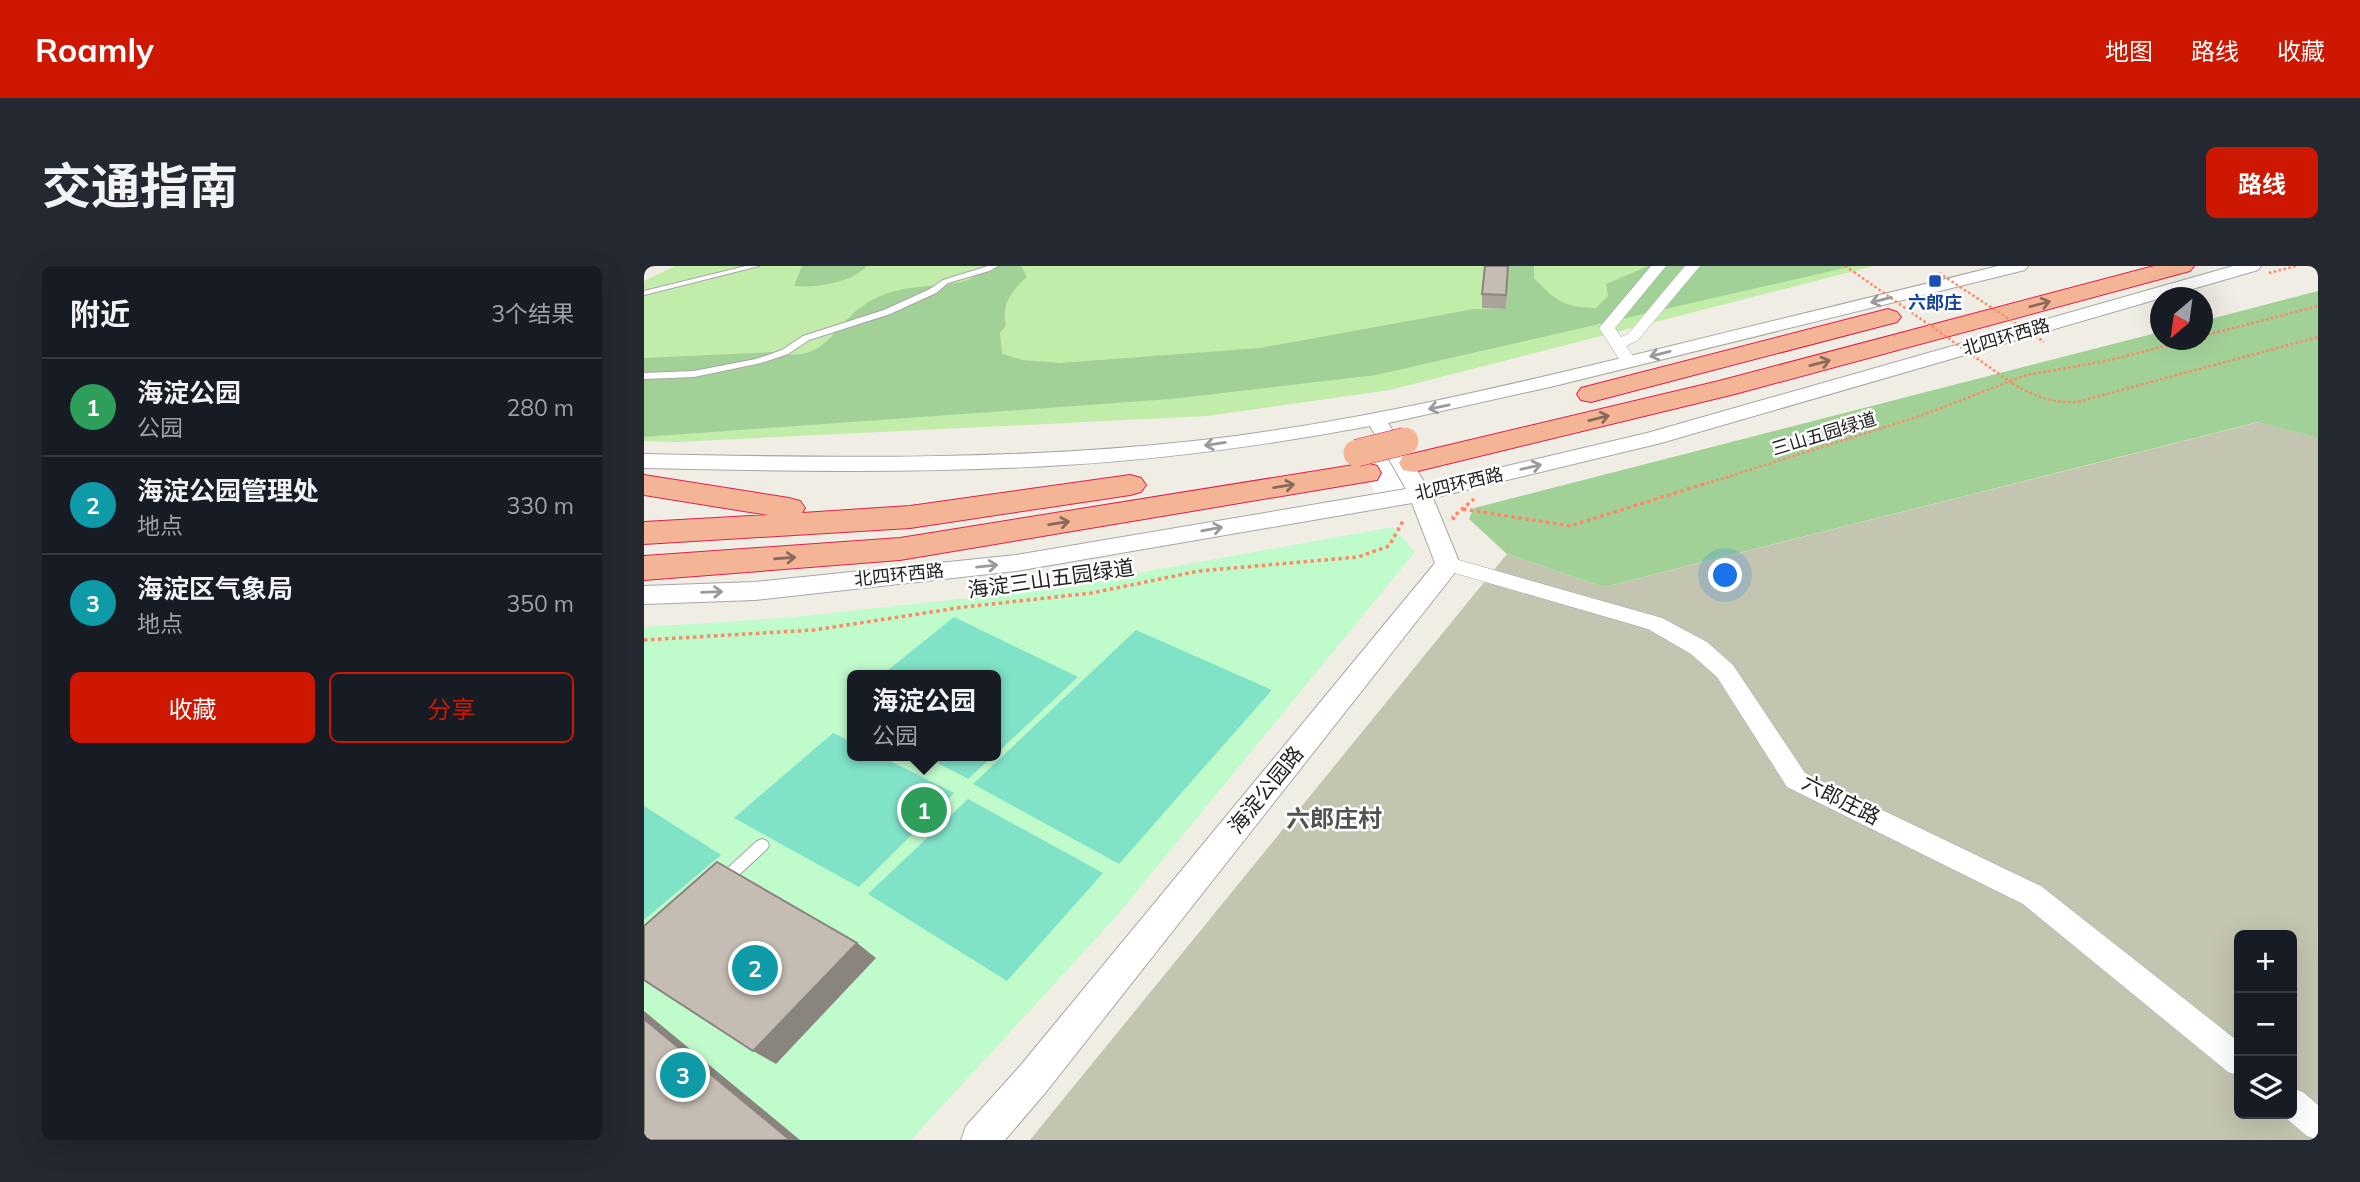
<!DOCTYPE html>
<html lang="zh">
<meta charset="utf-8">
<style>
body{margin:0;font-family:Mulish,"Noto Sans SC",sans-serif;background:#242831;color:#f1f3f6}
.controls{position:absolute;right:21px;bottom:21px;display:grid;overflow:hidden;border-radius:10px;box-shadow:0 7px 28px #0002}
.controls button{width:63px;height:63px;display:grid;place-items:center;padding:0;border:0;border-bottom:2px solid #363941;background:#171b24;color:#f1f3f6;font:35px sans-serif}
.compass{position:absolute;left:1506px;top:21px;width:63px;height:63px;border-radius:50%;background:#171b24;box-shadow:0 7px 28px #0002;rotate:209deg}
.you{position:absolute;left:1082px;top:310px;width:24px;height:24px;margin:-18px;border:5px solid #fff;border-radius:50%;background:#1a73e8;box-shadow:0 0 0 10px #1a73e833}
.badge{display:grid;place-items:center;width:46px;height:46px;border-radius:50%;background:#ce1700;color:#fff;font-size:23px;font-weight:700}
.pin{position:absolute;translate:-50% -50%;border:4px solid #fff;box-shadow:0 2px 7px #0006}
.popup{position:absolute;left:203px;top:404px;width:154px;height:91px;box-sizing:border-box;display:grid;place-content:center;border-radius:10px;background:#171b24;filter:drop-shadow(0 2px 5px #0005);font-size:23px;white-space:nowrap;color:#9ea1a6}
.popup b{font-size:26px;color:#f1f3f6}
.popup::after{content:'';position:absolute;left:50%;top:100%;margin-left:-14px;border:14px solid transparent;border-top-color:#171b24}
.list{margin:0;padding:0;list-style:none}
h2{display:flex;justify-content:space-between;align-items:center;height:91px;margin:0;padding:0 28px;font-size:30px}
h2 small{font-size:23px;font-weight:400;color:#9ea1a6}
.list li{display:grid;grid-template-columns:46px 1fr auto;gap:21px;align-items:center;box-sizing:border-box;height:98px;padding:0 28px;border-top:2px solid #363941}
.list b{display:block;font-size:26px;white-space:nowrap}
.list p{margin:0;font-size:23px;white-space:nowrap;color:#9ea1a6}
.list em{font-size:23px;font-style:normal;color:#9ea1a6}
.actions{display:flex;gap:14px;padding:21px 28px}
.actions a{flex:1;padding:16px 0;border:2px solid #ce1700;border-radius:10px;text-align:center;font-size:24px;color:#ce1700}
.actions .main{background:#ce1700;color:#fff}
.icon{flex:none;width:38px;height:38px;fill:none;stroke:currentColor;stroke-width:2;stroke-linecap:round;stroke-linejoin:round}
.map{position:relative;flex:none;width:1674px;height:874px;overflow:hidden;border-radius:10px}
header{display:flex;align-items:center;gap:42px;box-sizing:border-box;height:98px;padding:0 35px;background:#ce1700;color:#fff}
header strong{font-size:33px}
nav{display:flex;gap:38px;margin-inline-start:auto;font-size:24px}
.intro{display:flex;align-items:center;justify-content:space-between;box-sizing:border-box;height:168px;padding:0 42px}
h1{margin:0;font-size:49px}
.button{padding:18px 32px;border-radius:10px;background:#ce1700;color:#fff;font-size:24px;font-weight:700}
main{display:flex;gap:42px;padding:0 42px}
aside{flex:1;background:#171b24;border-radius:10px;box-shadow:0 7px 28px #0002}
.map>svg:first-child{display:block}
.construction{fill:#c3c5b0;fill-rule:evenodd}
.grass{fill:#c2eca9}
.forest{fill:#a2d198}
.park{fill:#c0fbcc;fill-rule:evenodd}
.pitch{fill:#80e2c7}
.pier{fill:#fff}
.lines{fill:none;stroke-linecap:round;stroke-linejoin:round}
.service-casing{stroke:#a6a6a6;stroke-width:2}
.minor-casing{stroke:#a6a6a6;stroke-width:1}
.tertiary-casing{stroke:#a6a6a6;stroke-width:2}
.trunk-casing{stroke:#e11f4c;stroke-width:2}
.path-far1{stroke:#fe8867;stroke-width:2.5;stroke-dasharray:2.5 2.5;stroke-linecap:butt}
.path{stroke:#fe8867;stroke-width:3.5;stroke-dasharray:3.5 3.5;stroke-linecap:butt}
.service{fill:#fff;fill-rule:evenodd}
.minor{fill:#fff;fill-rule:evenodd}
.tertiary{fill:#fff;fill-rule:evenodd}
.trunk{fill:#f4b496;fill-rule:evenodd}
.trunk-bridge-casing{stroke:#e11f4c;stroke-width:28;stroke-linecap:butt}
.path-bridge{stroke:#fe8867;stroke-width:2.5;stroke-dasharray:2.5 2.5;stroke-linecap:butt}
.trunk-bridge{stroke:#f4b496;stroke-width:27}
.wall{fill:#a9a39b}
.shaded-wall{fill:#8a847e}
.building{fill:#c5bdb4;stroke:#8a847e;stroke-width:2}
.oneway{stroke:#9a9a9a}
.oneway2{stroke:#8a6a5a}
.transit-dot{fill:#1a4fb4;stroke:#fff;stroke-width:2.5}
.labels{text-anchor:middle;stroke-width:5;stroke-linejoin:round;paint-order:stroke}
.far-transit-label{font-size:18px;font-weight:bold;fill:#164399;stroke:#fff}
.far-street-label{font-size:18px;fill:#1f1f1f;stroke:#fff}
.street-label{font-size:21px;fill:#1f1f1f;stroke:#fff}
.quarter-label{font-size:24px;font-weight:bold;fill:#525252;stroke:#fff}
</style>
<header>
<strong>Roamly</strong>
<nav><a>地图</a><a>路线</a><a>收藏</a></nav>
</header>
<div class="intro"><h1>交通指南</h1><a class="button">路线</a></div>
<main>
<aside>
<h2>附近<small>3个结果</small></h2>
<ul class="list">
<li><span class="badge" style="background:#2e9e5b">1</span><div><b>海淀公园</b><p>公园</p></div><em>280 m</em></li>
<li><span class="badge" style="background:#0f9aa8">2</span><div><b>海淀公园管理处</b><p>地点</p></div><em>330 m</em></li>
<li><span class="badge" style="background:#0f9aa8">3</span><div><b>海淀区气象局</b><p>地点</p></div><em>350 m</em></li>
</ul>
<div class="actions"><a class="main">收藏</a><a>分享</a></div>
</aside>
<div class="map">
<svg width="1674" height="874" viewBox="0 0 1674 874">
<rect width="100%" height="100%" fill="#f0ede5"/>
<path class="construction" d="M1615,156l59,16v702h-1288l477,-586 97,33zM1595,669h53v179h-53z"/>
<path class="grass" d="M31,0h1199l-484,124 -183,26 -529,26 -34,-1v-160z"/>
<path class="forest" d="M158,0h65c-17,17 -50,22 -73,20z
M345,0h32l6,11c-15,14 -26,26 -21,48l-6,8 2,21 21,6 37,3 200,-15 214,-39h32l3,-43h25v12c21,22 30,30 62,30l12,-12 -2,-12 42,-18h205l-477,109 -205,24 -527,38v-79l129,-6c59,14 57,-32 103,-54 30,-14 54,-10 85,-16 10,-2 20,-10 28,-16z
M1674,25v147l-60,-16 -654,165 -97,-33 -38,-35 5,-11 686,-176 1,8h42v-19z"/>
<path class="park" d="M749,261l22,25 -301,367 -203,221h-267v-513l140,-9 260,-28zM208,409h144v81h-144z"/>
<path class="pitch" d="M310,351l124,60 -82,77v-79h-114z
M492,364l136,60 -153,174 -146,-80z
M189,467l19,9v14h28l74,37 -95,94 -125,-69z
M281,490h68l-25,23z
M324,533l135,74 -96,108 -139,-87z
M0,540l77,49 -77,65z"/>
<path class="pier" d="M761,175l19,43 -48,11 -23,-51z"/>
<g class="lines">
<defs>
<path id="service" d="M102,0h13l-115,29v-4z
M344,0h10l-9,5 -41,12 -12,10 -46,21 -81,26 -21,14 -27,9 -67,14 -50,2v-6l50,-2 62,-12 26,-9 21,-14 81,-26 46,-21 13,-9z
M118,573l5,2 2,4 -2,4 -39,36 -5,2 -5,-2 -2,-4 2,-4 39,-36z"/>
<path id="minor" d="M1007,0h15l-51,62 6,9 7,-3 57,-68h15l-62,74 -12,6 11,16 -8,5 -6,-2 -24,-37z
M804,291l214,61 45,24 26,23 72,108 236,113 198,156v34l-11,-4 -205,-168 -236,-117 -70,-110 -26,-23 -43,-25 -207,-60 -3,-5 3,-5z
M1648,822l11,4 15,13v35l-11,-4 -26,-22h11z"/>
<path id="tertiary" d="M1354,0h30l-3,4 -475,117 -162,36 38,62 221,-52 586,-167h28l-3,4 -597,173 -228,55 27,66 -3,6 -411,522 -41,48h-44l5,-14 54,-60 415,-503 -23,-60 -396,68 -261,29 -111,4v-18l111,-4 261,-27 390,-66 -36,-63c-102,19 -203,33 -306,39 -140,9 -280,6 -420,3v-14c186,4 373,7 559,-14 155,-18 308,-55 460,-92 112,-28 224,-54 335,-82z"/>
<path id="trunk" d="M1510,0h40l-4,5 -455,123 -321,78 -11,-2 -4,-7 4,-7 316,-75z
M1244,43l9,3 4,5 -4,5 -306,80 -10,-2 -4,-6 4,-6z
M722,197l11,3 4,7 -4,7 -477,80 -256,20v-24l256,-18z
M0,209l145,23 11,3 5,7 -3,5 108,-7 220,-31 11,3 5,7 -5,7 -11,3 -220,33 -266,16v-22l124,-7 -124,-20z"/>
</defs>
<use href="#service" class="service-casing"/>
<use href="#minor" class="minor-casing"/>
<use href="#tertiary" class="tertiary-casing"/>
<use href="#trunk" class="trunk-casing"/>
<path class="path-far1" d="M1201,0l9,6
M1625,7l27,-7
M1559,70l115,-30
M1368,117c22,13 39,20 65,19l241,-65
M1058,219l221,-70 103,-40 80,-14 83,-21"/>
<path class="path" d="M819,243l107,17 137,-43
M810,254l-1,-3 21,-18
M0,374l170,-10 150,-23 128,-14 107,-22 159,-14 31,-11 14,-25"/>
<use href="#service" class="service"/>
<use href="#minor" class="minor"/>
<use href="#tertiary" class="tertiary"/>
<use href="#trunk" class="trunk"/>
<defs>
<path id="trunk-bridge" d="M713,187l48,-12"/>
</defs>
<use href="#trunk-bridge" class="trunk-bridge-casing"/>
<path class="path-bridge" d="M1210,6l158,111
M1295,7l105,69"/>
<use href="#trunk-bridge" class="trunk-bridge"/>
</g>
<path class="wall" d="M839,0h26l-3,43 -24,-1v-14l3,-25z"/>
<path class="shaded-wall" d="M213,677l19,15 -100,106 -23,-13z
M0,745l156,129h-10l-146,-121z"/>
<path class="building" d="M841,0h23l-2,29 -24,-1z
M73,596l140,81 -104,108 -109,-71v-54z
M0,753l146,121h-146z"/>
<defs><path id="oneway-shaft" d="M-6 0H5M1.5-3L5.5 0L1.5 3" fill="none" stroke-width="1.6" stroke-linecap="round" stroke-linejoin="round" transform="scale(1.75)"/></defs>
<g class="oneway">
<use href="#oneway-shaft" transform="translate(1237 34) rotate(166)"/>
<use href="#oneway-shaft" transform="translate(1016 88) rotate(166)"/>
<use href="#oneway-shaft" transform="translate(795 141) rotate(168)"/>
<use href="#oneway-shaft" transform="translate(571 178) rotate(171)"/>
<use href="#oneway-shaft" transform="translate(887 201) rotate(-13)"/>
<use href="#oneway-shaft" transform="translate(568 263) rotate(-10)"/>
<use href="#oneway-shaft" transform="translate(343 300) rotate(-6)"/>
<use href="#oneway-shaft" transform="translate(68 326) rotate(-2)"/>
</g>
<g class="oneway2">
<use href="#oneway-shaft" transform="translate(1396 38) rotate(-15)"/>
<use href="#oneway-shaft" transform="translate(1176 97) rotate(-15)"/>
<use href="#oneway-shaft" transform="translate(955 152) rotate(-14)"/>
<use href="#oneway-shaft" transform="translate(640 220) rotate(-9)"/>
<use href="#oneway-shaft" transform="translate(415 257) rotate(-9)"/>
<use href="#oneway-shaft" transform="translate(141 292) rotate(-4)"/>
</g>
<rect class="transit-dot" x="1284" y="8" width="14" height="14" rx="3.5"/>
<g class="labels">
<g class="far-transit-label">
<text x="1291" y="43">六郎庄</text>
</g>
<g class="far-street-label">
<text transform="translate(1362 71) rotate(-16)" y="6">北四环西路</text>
<text transform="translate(1180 168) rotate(-17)" y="6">三山五园绿道</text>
<text transform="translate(815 218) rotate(-13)" y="6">北四环西路</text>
<text transform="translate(255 309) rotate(-6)" y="6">北四环西路</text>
</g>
<g class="street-label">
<text transform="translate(407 313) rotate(-8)" y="7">海淀三山五园绿道</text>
<text transform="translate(622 524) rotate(-51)" y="7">海淀公园路</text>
<text transform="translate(1197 534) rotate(27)" y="7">六郎庄路</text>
</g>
<g class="quarter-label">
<text x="690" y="561">六郎庄村</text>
</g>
</g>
</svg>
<div class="controls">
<button>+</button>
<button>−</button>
<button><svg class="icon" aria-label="layers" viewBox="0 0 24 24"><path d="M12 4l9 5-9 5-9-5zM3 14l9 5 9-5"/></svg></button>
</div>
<svg class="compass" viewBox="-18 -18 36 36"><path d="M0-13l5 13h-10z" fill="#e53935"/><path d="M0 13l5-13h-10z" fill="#9ea1a6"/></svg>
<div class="you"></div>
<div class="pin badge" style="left:280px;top:544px;background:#2e9e5b">1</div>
<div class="popup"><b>海淀公园</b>公园</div>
<div class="pin badge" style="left:111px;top:702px;background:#0f9aa8">2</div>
<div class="pin badge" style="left:39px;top:809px;background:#0f9aa8">3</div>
</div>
</main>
